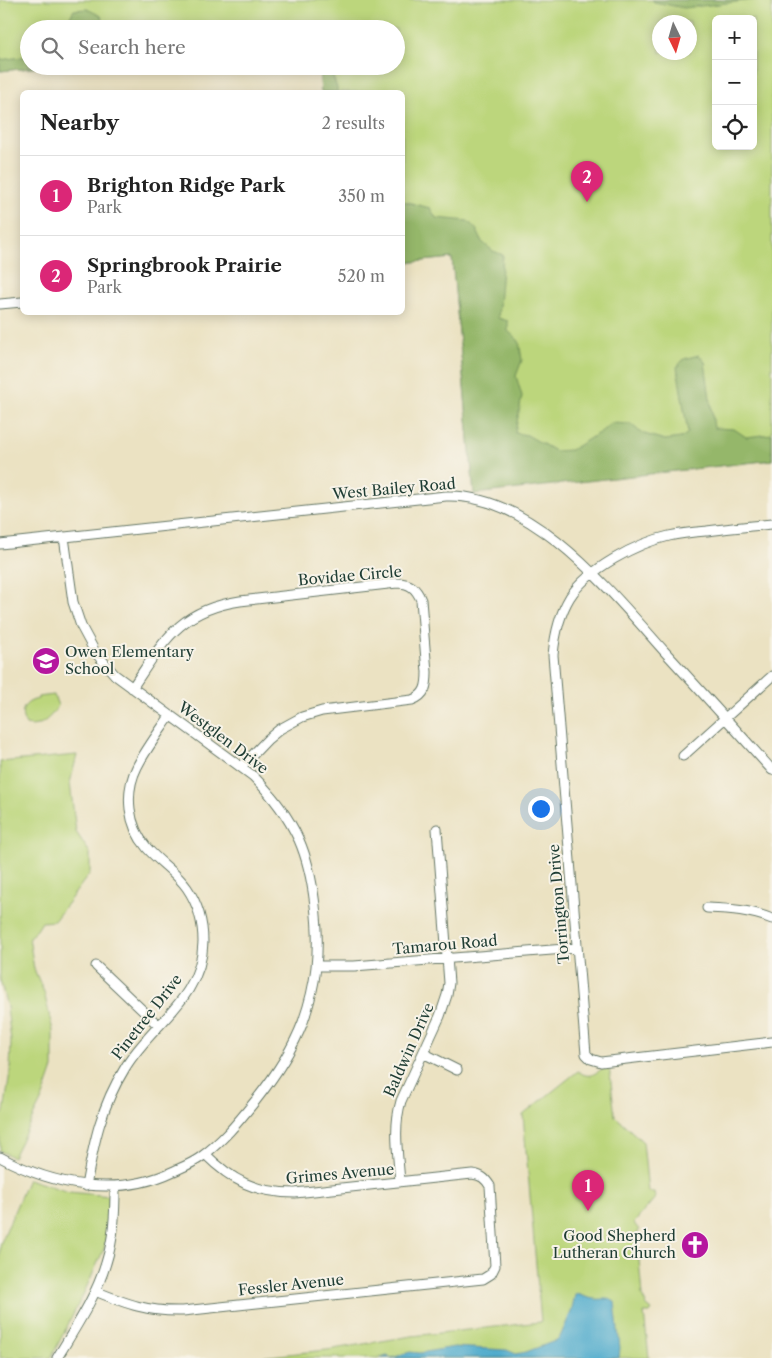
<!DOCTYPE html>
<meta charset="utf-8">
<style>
body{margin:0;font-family:"Libre Caslon Text",serif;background:#f6f6f6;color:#222}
.controls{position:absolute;right:15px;top:15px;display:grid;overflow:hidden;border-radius:8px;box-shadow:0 2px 12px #0003}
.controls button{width:45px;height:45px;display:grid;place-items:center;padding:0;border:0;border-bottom:1px solid #e0e0e0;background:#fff;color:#222;font:25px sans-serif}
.compass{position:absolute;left:652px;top:15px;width:45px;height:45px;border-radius:50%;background:#fff;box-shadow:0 2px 12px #0003;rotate:175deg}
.you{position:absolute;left:540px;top:808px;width:18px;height:18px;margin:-12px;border:4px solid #fff;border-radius:50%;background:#1a73e8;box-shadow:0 0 0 8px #1a73e833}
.badge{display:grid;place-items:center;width:32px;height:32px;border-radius:50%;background:#db2777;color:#fff;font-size:16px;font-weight:700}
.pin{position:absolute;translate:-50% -41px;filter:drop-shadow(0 1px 2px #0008)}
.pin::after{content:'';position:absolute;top:26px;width:18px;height:15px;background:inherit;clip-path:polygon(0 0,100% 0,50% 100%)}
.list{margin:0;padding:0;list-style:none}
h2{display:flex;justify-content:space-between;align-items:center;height:65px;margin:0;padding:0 20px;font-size:21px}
h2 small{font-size:16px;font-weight:400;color:#767676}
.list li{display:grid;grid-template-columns:32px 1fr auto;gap:15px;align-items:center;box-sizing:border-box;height:80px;padding:0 20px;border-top:1px solid #e0e0e0}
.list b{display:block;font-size:19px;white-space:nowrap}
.list p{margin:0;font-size:16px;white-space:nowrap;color:#767676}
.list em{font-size:16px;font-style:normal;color:#767676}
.icon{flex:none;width:28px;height:28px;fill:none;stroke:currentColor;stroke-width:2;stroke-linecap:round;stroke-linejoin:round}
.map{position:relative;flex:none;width:772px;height:1358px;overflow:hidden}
.search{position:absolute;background:#fff;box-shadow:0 2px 12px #0003;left:20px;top:20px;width:385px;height:55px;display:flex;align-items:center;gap:12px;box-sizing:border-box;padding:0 18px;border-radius:28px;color:#767676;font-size:19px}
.panel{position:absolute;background:#fff;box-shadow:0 2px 12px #0003;left:20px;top:90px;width:385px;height:225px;border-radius:8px}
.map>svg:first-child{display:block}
.green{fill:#bcd67b;stroke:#6e8a58;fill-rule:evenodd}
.forest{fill:#95b76b;stroke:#5a7a50}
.water{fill:#4eaacc;stroke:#367480}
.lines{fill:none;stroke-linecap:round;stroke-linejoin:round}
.street-casing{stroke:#676;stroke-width:11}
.street{stroke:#fff;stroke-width:9}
.labels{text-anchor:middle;stroke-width:4;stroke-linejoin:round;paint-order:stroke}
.street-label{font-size:15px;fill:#1f3d34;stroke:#f7f3e8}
.poi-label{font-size:15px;fill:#1f3d34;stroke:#f7f3e8;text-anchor:start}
</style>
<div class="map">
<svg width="772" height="1358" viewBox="0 0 772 1358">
<rect width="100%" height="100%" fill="#f7f3e8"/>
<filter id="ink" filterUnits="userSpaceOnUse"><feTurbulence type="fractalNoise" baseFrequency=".02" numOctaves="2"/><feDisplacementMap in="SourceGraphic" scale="10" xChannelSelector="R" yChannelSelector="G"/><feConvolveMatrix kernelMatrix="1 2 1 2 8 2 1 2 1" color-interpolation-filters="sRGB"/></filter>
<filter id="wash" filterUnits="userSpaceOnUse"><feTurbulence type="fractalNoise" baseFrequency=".0096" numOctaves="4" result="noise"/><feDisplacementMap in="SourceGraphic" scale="20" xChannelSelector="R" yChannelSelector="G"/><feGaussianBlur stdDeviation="1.12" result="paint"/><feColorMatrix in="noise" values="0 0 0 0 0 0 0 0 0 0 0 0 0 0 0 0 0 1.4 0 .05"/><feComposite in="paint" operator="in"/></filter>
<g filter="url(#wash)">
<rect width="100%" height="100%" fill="#ebe2c2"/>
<path class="green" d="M0,0h772v460l-298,33 -22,-235 -49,5 -1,-171h-81l-2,-26h77v-37h-367v37h22l-51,5zM716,19h37v127h-37zM660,22h30v30h-30z
M54,695l4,11c-7,11 -18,23 -32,19 -8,-14 -2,-23 12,-26v-2z
M77,755l-7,28 6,49 14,21v20l-36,48 -12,1 -5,8 -8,7 5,32 10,23 9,39v37l-10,29 -30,60 -13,-6v-33l4,-6 6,-40 1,-31 -4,-34 -7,-28v-217z
M609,1066l6,50 28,26 5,50h6l1,6 -21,25 5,7 -2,5 5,61 5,10 5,4 -2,3h-6l5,45h-399l77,-8 85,-14 129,-14 -18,-207 55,-44c14,11 19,-2 31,-5z
M28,1179l41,13 41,4v23l-6,30 -22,48 -31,61h-51v-113z"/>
<path class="forest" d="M652,0h101l-69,8 -30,-6z
M87,9l14,7 5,13h-41v-3l9,-16z
M29,56v10h22l-51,5v-11z
M319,66h10l8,22v4h-16z
M403,201l27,7 6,10 32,3 9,9 5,12 11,9 10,4 -5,63 10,3v10l11,10 3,19 -6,16 6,20 -7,37 12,2 28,16 16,-1 31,-19 9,-8 20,1 10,9 24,7 16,-2 7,-5 -11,-66 7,-8 15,-4 6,7 9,66 20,1 12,8 26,-3v26l-298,34 -22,-236 -49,5z"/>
<path class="water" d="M577,1294c5,2 11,4 17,5 8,1 14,-2 21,3l5,46 -1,10h-238l6,-2 5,2 18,-6 10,1 34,-6 53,3 9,4 10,-2 29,-11 5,-4 11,-25 4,-17z"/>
</g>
<g filter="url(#ink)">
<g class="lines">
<defs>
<path id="street" d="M0,304l22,-2
M772,524c-22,2 -43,4 -65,7 -12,1 -25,2 -38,5 -32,7 -81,33 -99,61 -11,18 -15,37 -17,58l33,399 5,5 10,3 171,-20
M0,544l446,-48c87,-3 166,97 219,156 36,39 71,78 107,118
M132,688c32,-47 47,-78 108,-87l157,-18c13,0 19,5 24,17l6,72c0,13 -1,23 -15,28l-90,11 -20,6 -22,12 -12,10 -27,28
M683,756l89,-80
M707,908c23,1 44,2 65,11
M96,966l63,60
M316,966h38l223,-18
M423,1053l34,17
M0,1157c54,29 117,41 174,14 9,-4 19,-8 27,-14 22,-16 38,-36 55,-57 19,-24 36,-49 47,-78 6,-17 11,-36 13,-55 4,-37 -2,-93 -17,-127 -11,-24 -27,-45 -46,-64l-138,-101 -20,-23 -14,-26 -8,-24 -9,-65
M400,1182c-2,-28 -7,-54 1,-81l39,-85 7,-21 2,-12 -12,-154
M86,1186c8,-45 15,-79 39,-118 26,-44 77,-69 78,-126 0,-18 -5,-38 -16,-54 -11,-16 -27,-25 -40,-40 -19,-22 -23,-55 -10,-81 9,-18 22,-35 33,-51
M95,1291c32,13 53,21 88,20l300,-32 8,-5 4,-8 -5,-80c-5,-8 -9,-11 -18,-12l-177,19c-39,0 -63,-12 -90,-39
M57,1358c18,-30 39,-61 49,-95 8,-25 9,-50 9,-76"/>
</defs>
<use href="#street" class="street-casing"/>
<use href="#street" class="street"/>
</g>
</g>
<defs>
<symbol id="school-disc" viewBox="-11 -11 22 22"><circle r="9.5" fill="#b5179e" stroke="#f7f3e8"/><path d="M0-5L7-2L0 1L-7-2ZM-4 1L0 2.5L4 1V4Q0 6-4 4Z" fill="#fff"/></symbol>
<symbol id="church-disc" viewBox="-11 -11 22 22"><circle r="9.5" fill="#b5179e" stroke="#f7f3e8"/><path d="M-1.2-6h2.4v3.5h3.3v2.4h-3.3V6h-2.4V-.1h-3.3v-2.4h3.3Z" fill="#fff"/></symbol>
</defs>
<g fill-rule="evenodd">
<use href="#school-disc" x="30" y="645" width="32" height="32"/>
<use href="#church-disc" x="679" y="1229" width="32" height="32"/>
</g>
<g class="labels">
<g class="street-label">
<text transform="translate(394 489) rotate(-5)" y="5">West Bailey Road</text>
<text transform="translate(350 576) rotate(-5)" y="5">Bovidae Circle</text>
<text transform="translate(223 738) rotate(37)" y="5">Westglen Drive</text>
<text transform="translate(559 904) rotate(-95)" y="5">Torrington Drive</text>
<text transform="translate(445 945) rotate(-5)" y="5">Tamarou Road</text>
<text transform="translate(147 1017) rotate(-52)" y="5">Pinetree Drive</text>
<text transform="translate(409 1050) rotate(-66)" y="5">Baldwin Drive</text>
<text transform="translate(340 1174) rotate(-5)" y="5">Grimes Avenue</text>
<text transform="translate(291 1285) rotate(-6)" y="5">Fessler Avenue</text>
</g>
<g class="poi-label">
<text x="65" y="657">Owen Elementary<tspan x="65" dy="17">School</tspan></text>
<text x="676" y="1241" text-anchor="end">Good Shepherd<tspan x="676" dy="17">Lutheran Church</tspan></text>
</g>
</g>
</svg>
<div class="controls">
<button>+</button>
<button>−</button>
<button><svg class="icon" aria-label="locate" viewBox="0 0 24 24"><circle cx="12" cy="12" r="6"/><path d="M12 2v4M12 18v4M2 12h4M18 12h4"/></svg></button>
</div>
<svg class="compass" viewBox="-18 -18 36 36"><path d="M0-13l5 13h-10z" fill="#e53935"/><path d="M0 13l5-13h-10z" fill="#767676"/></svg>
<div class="you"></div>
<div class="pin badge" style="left:588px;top:1211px">1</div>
<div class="pin badge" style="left:587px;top:202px">2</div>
<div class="search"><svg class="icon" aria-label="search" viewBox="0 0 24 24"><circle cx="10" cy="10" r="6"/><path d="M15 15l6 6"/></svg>Search here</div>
<section class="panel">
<h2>Nearby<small>2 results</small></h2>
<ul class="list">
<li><span class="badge">1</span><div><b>Brighton Ridge Park</b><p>Park</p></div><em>350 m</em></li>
<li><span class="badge">2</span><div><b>Springbrook Prairie</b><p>Park</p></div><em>520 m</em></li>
</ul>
</section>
</div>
